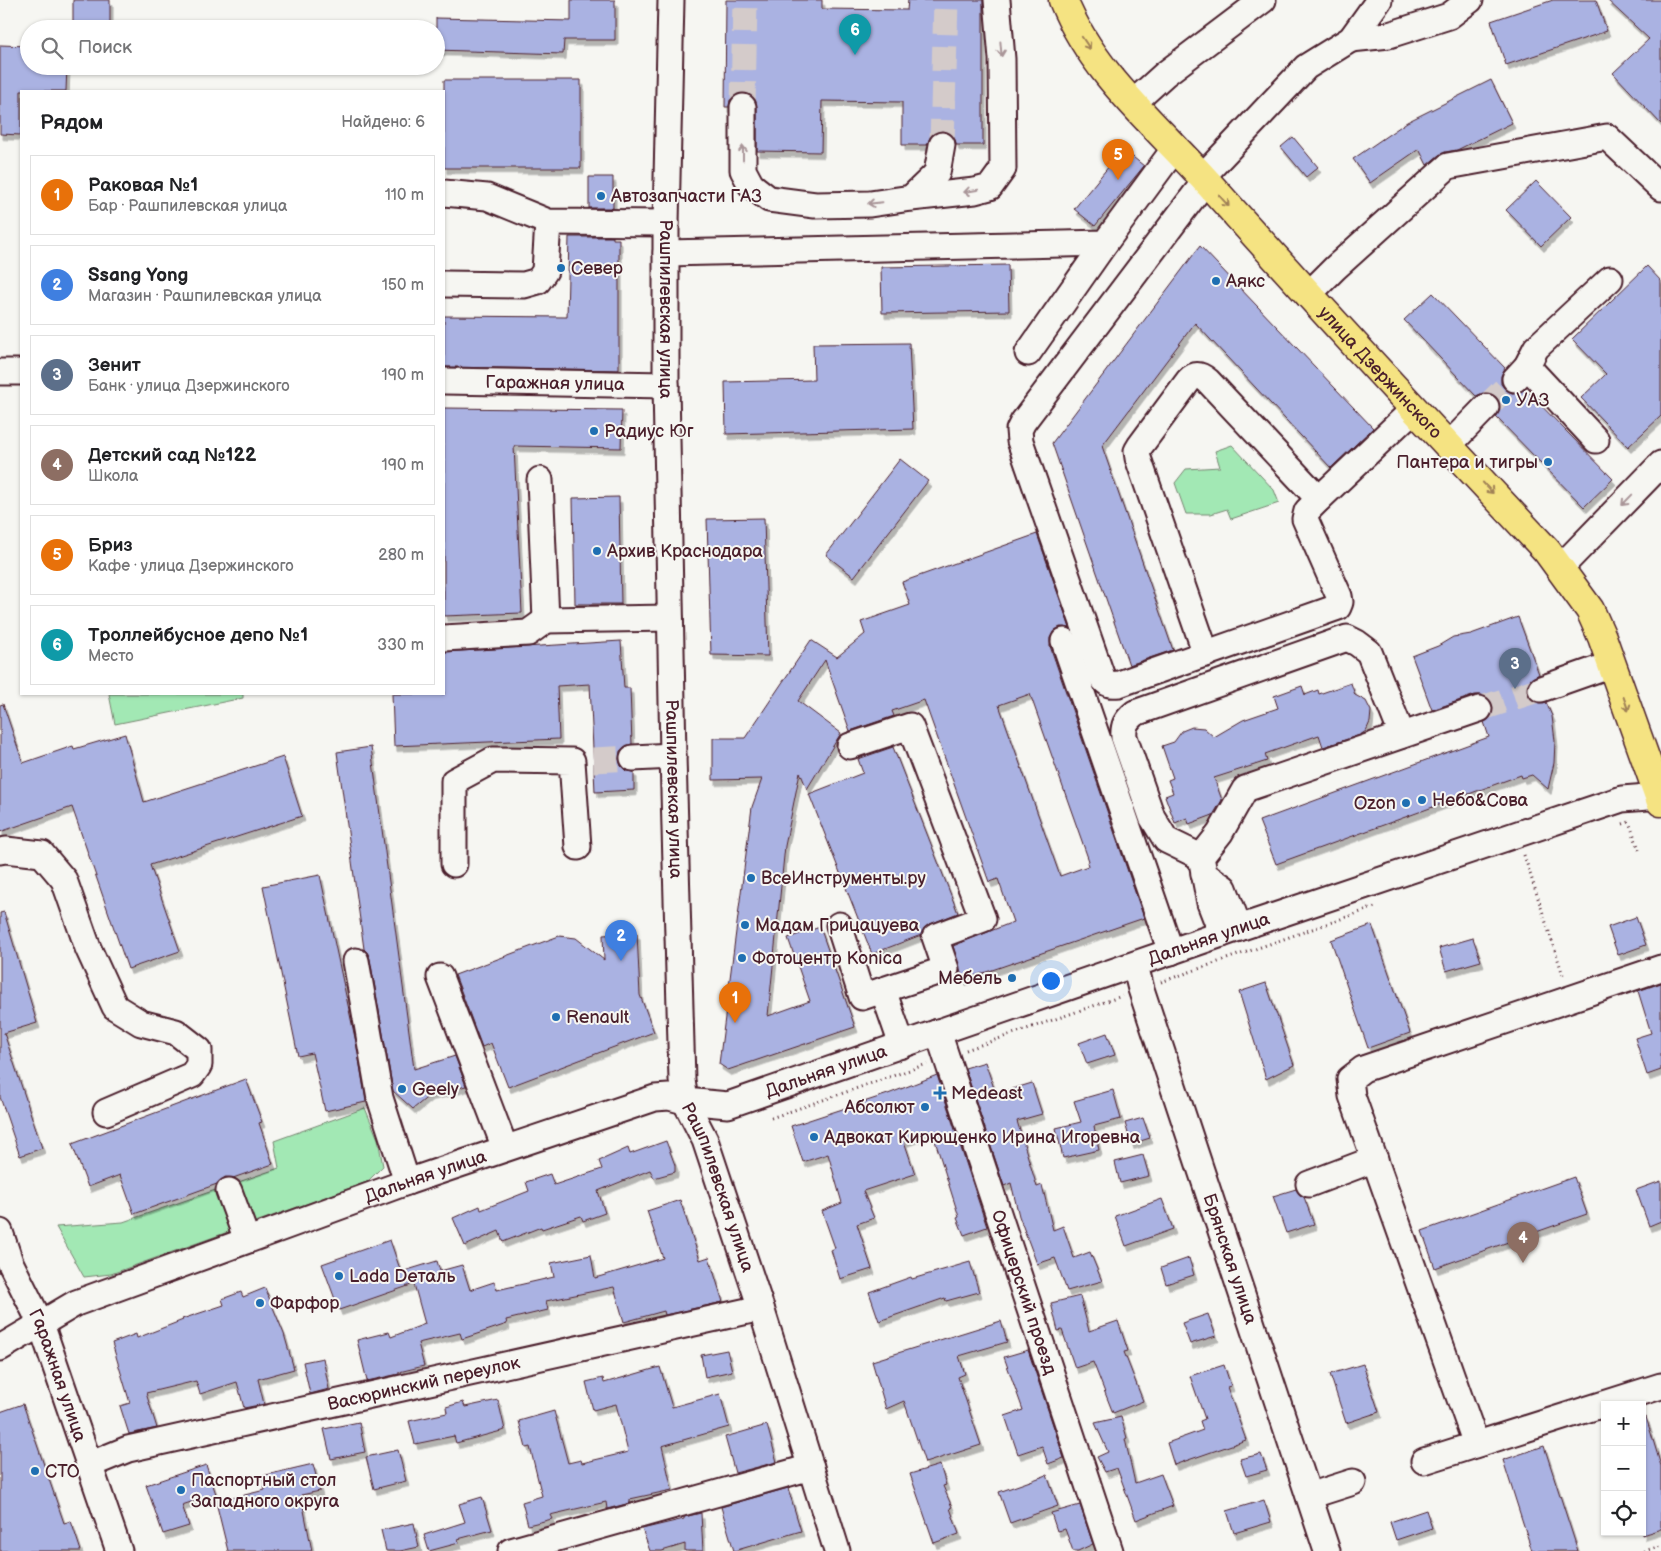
<!DOCTYPE html>
<html lang="ru">
<meta charset="utf-8">
<style>
body{margin:0;font-family:"Balsamiq Sans",sans-serif;background:#f6f6f6;color:#202124}
.controls{position:absolute;right:15px;bottom:15px;display:grid;overflow:hidden;border-radius:0px;box-shadow:0 1px 4px #0004}
.controls button{width:45px;height:45px;display:grid;place-items:center;padding:0;border:0;border-bottom:1px solid #e0e0e0;background:#fff;color:#202124;font:25px sans-serif}
.you{position:absolute;left:1050px;top:980px;width:18px;height:18px;margin:-12px;border:4px solid #fff;border-radius:50%;background:#1a73e8;box-shadow:0 0 0 8px #1a73e833}
.badge{display:grid;place-items:center;width:32px;height:32px;border-radius:50%;background:#1a73e8;color:#fff;font-size:16px;font-weight:700}
.pin{position:absolute;translate:-50% -41px;filter:drop-shadow(0 1px 2px #0008)}
.pin::after{content:'';position:absolute;top:26px;width:18px;height:15px;background:inherit;clip-path:polygon(0 0,100% 0,50% 100%)}
.list{margin:0;padding:0;list-style:none}
h2{display:flex;justify-content:space-between;align-items:center;height:65px;margin:0;padding:0 20px;font-size:21px}
h2 small{font-size:16px;font-weight:400;color:#757577}
.list li{display:grid;grid-template-columns:32px 1fr auto;gap:15px;align-items:center;box-sizing:border-box;height:80px;margin:0 10px 10px;padding:0 10px;border:1px solid #e0e0e0;border-radius:0px}
.list b{display:block;font-size:19px;white-space:nowrap}
.list p{margin:0;font-size:16px;white-space:nowrap;color:#757577}
.list em{font-size:16px;font-style:normal;color:#757577}
.icon{flex:none;width:28px;height:28px;fill:none;stroke:currentColor;stroke-width:2;stroke-linecap:round;stroke-linejoin:round}
.map{position:relative;flex:none;width:1661px;height:1551px;overflow:hidden}
.search{position:absolute;background:#fff;box-shadow:0 1px 4px #0004;left:20px;top:20px;width:425px;height:55px;display:flex;align-items:center;gap:12px;box-sizing:border-box;padding:0 18px;border-radius:28px;color:#757577;font-size:19px}
.panel{position:absolute;background:#fff;box-shadow:0 1px 4px #0004;left:20px;top:90px;width:425px;height:605px;border-radius:0px}
.map>svg:first-child{display:block}
.green{fill:#a2e8b4;stroke:#768470}
.building{fill:#aab2e2;stroke:#4a1f2b;fill-rule:evenodd;filter:url(#shadow)}
.lines{fill:none;stroke-linecap:round;stroke-linejoin:round}
.minor-tunnel{stroke:#d4cbca;stroke-width:25;stroke-dasharray:25 12;stroke-linecap:butt}
.minor-casing{stroke:#4a1f2b;stroke-width:29}
.major-casing{stroke:#4a1f2b;stroke-width:31}
.path{stroke:#4a1f2b;stroke-width:3;stroke-dasharray:1 4;stroke-linecap:butt}
.minor{stroke:#f6f6f2;stroke-width:25}
.major{stroke:#f5e382;stroke-width:28}
.oneway{stroke:#a08156}
.oneway2{stroke:#a99598}
.poi-dot{fill:#1f6fb2;stroke:#f6f6f2;stroke-width:2}
.labels{text-anchor:middle;stroke-width:4;stroke-linejoin:round;paint-order:stroke}
.poi-label{font-size:18px;fill:#4a1f2b;stroke:#f6f6f2;text-anchor:start}
.street-label{font-size:18px;fill:#4a1f2b;stroke:#f6f6f2}
</style>
<div class="map">
<svg width="1661" height="1551" viewBox="0 0 1661 1551">
<defs>
<filter id="shadow"><feDropShadow dx="3" dy="5.5" stdDeviation="0" flood-color="#0004"/></filter>
</defs>
<rect width="100%" height="100%" fill="#f6f6f2"/>
<filter id="ink" filterUnits="userSpaceOnUse"><feTurbulence type="fractalNoise" baseFrequency=".02" numOctaves="2"/><feDisplacementMap in="SourceGraphic" scale="10" xChannelSelector="R" yChannelSelector="G"/><feConvolveMatrix kernelMatrix="1 2 1 2 8 2 1 2 1" color-interpolation-filters="sRGB"/></filter>
<g filter="url(#ink)">
<path class="green" d="M1232,445l42,45 5,13 -48,16 -4,-10 -16,5h-25l-11,-31 11,-14 34,-2 -5,-16z
M109,694h134v4l-128,26z
M365,1108l13,31 5,27 -16,16 -256,92 -27,3 -28,-50 67,-5 156,-54 -5,-27z"/>
<path class="building" d="M73,0h37v29h-37z
M571,0h44v40h-51l-1,14 -127,-4v-32l135,3z
M726,0h96v9l85,1 1,-10h75v145h-27l-1,-5 -3,-6 -8,-3h-6l-7,4 -4,10h-25v-43l-80,-1 -1,51 -64,-1v-44l-2,-8 -5,-5 -7,-1 -8,2 -5,5 -1,7h-4z
M1553,0h43l11,31 -101,34 -15,-44z
M1607,0h54v124l-48,-51 36,-34z
M0,45l29,1v20h38l-1,25h-45v44l-21,-1z
M444,80h137v88h-137z
M1491,80l21,43 -55,27 -12,2 -6,3 -12,10 -8,-16 -49,34 -17,-24 54,-37z
M1293,137l25,30 -12,10 -25,-30z
M1123,149l21,17 -49,60 -21,-17z
M589,177h24v31h-24z
M1536,181l35,36 -30,29 -35,-36z
M569,237h44v2h6v131l-175,-3v-51l123,1z
M1200,246l173,182 -42,40 -136,-145 -93,123 71,204 -44,15 -77,-222z
M1008,265l1,46 -127,2 -1,-46z
M1647,266l14,15v135l-33,31 -47,-49 25,-24 -34,-35z
M1433,293l72,75 -4,8v8l4,5 7,4h7l6,-4 88,90 -29,28 -88,-90 4,-7v-7l-4,-6 -7,-4h-6l-7,3 -72,-76z
M909,343l4,86 -187,5 -1,-52 89,-2 -1,-36z
M444,408l178,2 -1,38 -107,-2 8,167 -78,3z
M900,459l28,22 -74,96 -28,-22z
M619,497l2,107h-46l-2,-106z
M764,518l4,138 -57,-1 -4,-136z
M1037,534l33,94 -10,-1 -6,4 -4,7v8l94,272 -181,62 -10,-34 60,-24 -15,-43 -9,3 -65,-182 -32,11 2,5 -44,15 -25,-71 -27,41 43,32 -34,56 -7,-17 -15,74 -17,170 42,-15 -22,-63 32,-11 35,100 -127,43 -9,-6 33,-257 10,-28 -49,1v-42h32l66,-98 26,17 28,-23 -4,-12 49,-17 -8,-23zM1030,694l59,167 -2,1 1,4 -28,10 -61,-171z
M1518,617l21,57 -9,6 -3,6v7l5,7 7,3 7,-1 6,14 3,25 -1,22 -6,26 -16,-14 -10,3 -1,-3 -245,89 -17,-43 230,-84 -5,-15 5,-3 4,-7v-7l-4,-6 -7,-4h-7l-43,15 -20,-54 26,-10 15,-9 18,-3z
M621,641l3,47h6l2,56 -6,2 -6,5 -1,8 2,7 5,5 8,1v18l-39,2 -5,-108 -33,2 2,53 -165,7 -2,-52h52v-42z
M1351,683l4,12 11,6 5,10 -1,11 -4,9 -6,4 -37,12 -4,-12 -54,19 2,7 -53,17 8,22 -9,15 -24,9 -2,-6 -12,5 -10,-27 8,-3 -5,-13 5,-2 -11,-32 12,-4 8,-11 10,-4 12,1 10,9 29,-17 35,-12 -4,-12 28,-10 3,9 13,-5 1,4z
M3,704l20,59 50,-17 1,3 51,-15 19,68 139,-45 19,59 -152,49 30,86 -52,18 -56,-162 -72,25v-127z
M371,747l43,322 41,-13 11,30 -36,9 -17,14 -20,-18 -23,-132 -3,-7 -3,-3 -27,-197z
M893,747l65,166 -28,11 -6,4 -3,7 -49,19 -63,-160 54,-21 -5,-14z
M320,875l37,172 9,55 -41,9 -13,-58 -14,3 -35,-170z
M4,912l33,111 -33,10 38,115 -22,8 -20,-59v-184z
M1636,917l10,28 -28,10 -10,-28z
M1372,925l38,108 -42,15 -37,-108z
M637,933l3,62 14,37 -146,55 -17,-44 -9,4 -27,-72 104,-39 17,2 28,22 -1,-25z
M1473,938l8,23 -35,10 -7,-23z
M1266,983l28,82 -28,14 -27,-87z
M1661,983v87l-14,5 -12,-37 16,-5 -13,-42z
M1107,1033l8,22 -28,9 -8,-21z
M985,1062l11,32 36,-11 10,31 -25,7 20,66 5,-2 11,45 10,-4 11,32 16,-6 12,29 -35,10 -12,-33 -18,6 -18,-48 -8,-33 -7,3 -39,-118z
M937,1075l50,152 -23,8 -7,-17 2,-1 -27,-86 -28,10 11,33 -52,17 11,27 -17,6 15,45 -32,10 -9,-29 4,-2 -13,-37 20,-8 -14,-49 -25,8 -12,-36 97,-32z
M246,1079l16,43 -3,1 14,41 -40,14 -8,-1 -8,7 -83,30 -14,-39 -32,12 -16,-43z
M1113,1090l8,29 -27,7 5,24 -36,8 -7,-30 25,-6 -7,-21z
M1143,1118l7,20 -19,6 -6,-21z
M666,1141l9,24v7l-21,6 -4,-8 -52,21 7,22 -22,8 -2,-5 -39,13 -1,-2 -38,15 -4,-11 -34,15 -12,-28 27,-12 1,4 48,-19 -3,-9 24,-8 4,11 48,-16 -3,-8 29,-13 2,6z
M1143,1155l6,21 -29,7 -5,-21z
M1574,1177l13,37 -152,54 -13,-37z
M1661,1181v40l-12,5 -13,-36z
M1296,1189l4,6 4,2 10,27 -28,9 -13,-37z
M1162,1199l11,30 -47,17 -11,-30z
M680,1200l20,60 9,-3 14,45 -58,13 -1,-4 -40,11 -10,-35 -68,14 2,9 -42,10 1,4 -45,15 -2,-6 -42,10 6,23 -25,6v2l-32,7 -10,-41 32,-8 2,5 34,-13 -11,-40 -75,26 -17,-46 68,-24 11,32 36,-11 3,10 22,-6 8,25 24,-8 3,8 57,-13 -3,-14 40,-8 4,23 68,-20 -16,-47z
M1189,1258l5,17 -28,9 -5,-16z
M970,1262l9,30 -33,9 -1,-3 -66,23 -10,-29 42,-15 1,2z
M265,1288l19,46 10,35 -36,10 6,25 -20,4 -7,-26 -37,12 -4,-13 -50,12 11,35 -28,6 -9,-28 10,-3 -18,-60 24,-9 1,4 46,-18 -1,-1 42,-14 -2,-6 19,-7 2,5z
M1080,1296l9,35 29,-10 10,30 -4,1 19,49 -30,12 -20,-51 -18,6 -13,-38 -4,1 -7,-28z
M1208,1314l8,22 -26,8 -8,-21z
M1001,1321l6,21 -48,14 6,18 -7,3 23,68 -56,18 -21,-62 -18,8 -14,-48z
M727,1350l5,21 -27,6 -4,-22z
M1028,1350l36,108 -16,6 -6,-18 -24,8 -13,-38 18,-6 -19,-53z
M323,1358l6,31 -19,5 -7,-32z
M1363,1364l16,48 -33,11 -16,-49z
M1224,1365l7,21 -4,1 19,53 -72,25 -7,-22 36,-13 -3,-9 5,-2 -15,-43z
M660,1367l12,40 48,-13 9,33 -67,19 10,44 -42,9v4l-23,6 -1,-7 -56,13 2,4 -24,6 -6,-23 20,-6 -12,-49 -4,1 -7,-27 35,-10 14,52 13,-3 1,3 46,-11 -12,-48 -23,6 -7,-28 17,-4 1,5z
M498,1400l7,30 -49,13 -2,-7 -39,8 -6,-23 38,-8 -1,-6 17,-5 2,5z
M23,1404l41,119 7,-2 10,30h-81v-139z
M1121,1417l6,21 -2,1 10,44 26,-9 12,32 -37,14 -19,-52 -12,4 -8,-15 11,-5 -13,-29z
M1642,1417h4l15,49v63l-19,6z
M359,1422l6,30 -34,7 -7,-30z
M767,1425l10,37 -42,11 -10,-36z
M1544,1446l34,105h-46l-29,-91z
M398,1450l8,31 -32,8 -8,-32z
M1261,1454l6,16 -21,6 -6,-17z
M313,1464l7,27 -19,4 11,56h-84l-12,-49 49,-12 -3,-14z
M206,1465l10,29 -34,11 7,21 -26,8 -17,-49z
M940,1465l6,20 -3,1 9,21 -2,1 9,26 -25,9 -24,-69z
M1047,1475l11,31 -48,17 -11,-31z
M788,1488l13,43 -67,20 -13,-44z
M482,1497l10,33 -34,9 1,4 -30,8 -5,-16 41,-13 -6,-18z
M1264,1500l7,22 -37,11 -7,-22z
M1080,1505l13,39 -15,7h-5l-8,-22 -8,2 -6,-18z
M1426,1510l6,18 -36,12 -6,-18z
M701,1513l2,38h-18v-7l-23,7h-12l-8,-22 42,-10v-2z
M414,1523l5,24 -19,4h-14l-5,-21z"/>
<g class="lines">
<path class="minor-tunnel" d="M743,107l2,-107
M942,145l4,-145
M1486,407l29,-28
M1479,709l62,-20
M593,760l40,-2"/>
<defs>
<g id="minor">
<path id="s1" d="M671,0l-5,223v162l7,371 9,324 3,21 20,39 56,168 76,243"/>
<path d="M1351,39l38,-4 60,-19 21,-16"/>
<path d="M1133,103l32,-29 98,-74"/>
<path d="M743,107v63l8,15 18,14 46,6 55,-1 41,-6 26,-25 5,-28"/>
<path d="M1202,177l104,-110 45,-28 28,-39"/>
<path d="M1206,180l-183,242 -4,8 1,11 82,236c5,8 9,8 17,7l219,-77 2,-5 -1,-6 -34,-77 2,-8 12,-12"/>
<path d="M444,193l43,4 61,25 118,1"/>
<path d="M911,198l64,-7 15,-4 13,-18 -1,-110 -5,-59"/>
<path d="M666,253l439,-10 70,-95"/>
<path d="M444,284l80,1 14,-4 7,-10 3,-49"/>
<path d="M1308,295l27,-27 113,-102 159,-29 54,51"/>
<path d="M1028,353l77,-110"/>
<path d="M1527,366l9,-18 74,-69"/>
<path d="M0,372h21"/>
<path d="M1515,379l12,-13 69,74"/>
<path id="s2" d="M444,381l222,4"/>
<path d="M1448,446l38,-39"/>
<path d="M540,480l6,140 124,-2"/>
<path d="M1560,568l101,-104"/>
<path d="M444,638l84,-5 18,-13"/>
<path d="M1064,641l107,311"/>
<path d="M1206,654l-68,-196 -1,-7 3,-5 49,-66c7,-7 12,-5 19,1l111,118 95,-90"/>
<path d="M1541,689l71,-25"/>
<path d="M633,758l40,-2"/>
<path d="M0,851l6,-1 36,4 22,26 24,68 27,59 26,16 35,9 23,18v15l-7,10 -86,37"/>
<path d="M1201,857l-35,-17 -14,-23 -28,-80c-1,-11 2,-17 11,-24l212,-75 10,5 12,9 33,83"/>
<path d="M454,864v-83l39,-21 79,1 6,86"/>
<path d="M1204,874l20,14 15,40"/>
<path d="M839,925l23,72 84,-28 -11,-32 48,-18 -73,-193 -60,20"/>
<path d="M1222,934l-12,-31 -9,-46 19,-24 25,-44 234,-80"/>
<path d="M356,961l24,137 27,84"/>
<path id="s3" d="M1135,965l6,24 186,562"/>
<path d="M440,977l65,171"/>
<path d="M883,990l19,55"/>
<path id="s4" d="M938,1032l172,519"/>
<path d="M1309,1184l66,-25"/>
<path d="M229,1191l18,49"/>
<path id="s5" d="M0,1232l10,30 31,62 78,227"/>
<path id="s6" d="M0,1348l76,-45 331,-121 248,-84 14,-1 16,4 43,4 511,-177 383,-129 39,-3"/>
<path d="M1476,1444l-124,-348 -2,-17 13,-10 298,-101"/>
<path d="M1424,1461l237,-75"/>
<path id="s7" d="M89,1465l39,-16 633,-141"/>
<path d="M1309,1496l44,-14"/>
<path d="M511,1551l300,-84"/>
</g>
<g id="major">
<path id="s8" d="M1063,0c29,73 94,126 145,183 111,124 224,246 339,368l43,59 12,27 59,165"/>
</g>
</defs>
<use href="#minor" class="minor-casing"/>
<use href="#major" class="major-casing"/>
<path class="path" d="M1623,824l6,-2 11,30
M1524,855l40,123
M1161,982l214,-75
M966,1050l156,-54
M771,1118l156,-54
M1644,1551l17,-5"/>
<use href="#minor" class="minor"/>
<use href="#major" class="major"/>
</g>
<defs><path id="oneway-shaft" d="M-6 0H5M1.5-3L5.5 0L1.5 3" fill="none" stroke-width="1.6" stroke-linecap="round" stroke-linejoin="round" transform="scale(1.25)"/></defs>
<g class="oneway">
<use href="#oneway-shaft" transform="translate(1086 43) rotate(56)"/>
<use href="#oneway-shaft" transform="translate(1224 201) rotate(48)"/>
<use href="#oneway-shaft" transform="translate(1488 488) rotate(47)"/>
<use href="#oneway-shaft" transform="translate(1626 704) rotate(71)"/>
</g>
<g class="oneway2">
<use href="#oneway-shaft" transform="translate(1001 49) rotate(85)"/>
<use href="#oneway-shaft" transform="translate(743 153) rotate(-90)"/>
<use href="#oneway-shaft" transform="translate(971 191) rotate(171)"/>
<use href="#oneway-shaft" transform="translate(875 203) rotate(174)"/>
<use href="#oneway-shaft" transform="translate(1627 500) rotate(134)"/>
</g>
</g>
<g class="poi-dot">
<circle cx="601" cy="196" r="5"/>
<circle cx="561" cy="268" r="5"/>
<circle cx="1216" cy="281" r="5"/>
<circle cx="1506" cy="400" r="5"/>
<circle cx="594" cy="431" r="5"/>
<circle cx="1548" cy="462" r="5"/>
<circle cx="597" cy="551" r="5"/>
<circle cx="1422" cy="800" r="5"/>
<circle cx="1406" cy="803" r="5"/>
<circle cx="751" cy="878" r="5"/>
<circle cx="745" cy="925" r="5"/>
<circle cx="742" cy="958" r="5"/>
<circle cx="1012" cy="978" r="5"/>
<circle cx="556" cy="1017" r="5"/>
<circle cx="402" cy="1089" r="5"/>
<path d="M937.5 1085.5h5v5h5v5h-5v5h-5v-5h-5v-5h5z"/>
<circle cx="925" cy="1107" r="5"/>
<circle cx="814" cy="1137" r="5"/>
<circle cx="339" cy="1276" r="5"/>
<circle cx="260" cy="1303" r="5"/>
<circle cx="35" cy="1471" r="5"/>
<circle cx="181" cy="1490" r="5"/>
</g>
<g class="labels">
<g class="poi-label">
<text x="611" y="202">Автозапчасти ГАЗ</text>
<text x="571" y="274">Север</text>
<text x="1226" y="287">Аякс</text>
<text x="1516" y="406">УАЗ</text>
<text x="604" y="437">Радиус Юг</text>
<text x="1538" y="468" text-anchor="end">Пантера и тигры</text>
<text x="607" y="557">Архив Краснодара</text>
<text x="1432" y="806">Небо&amp;Сова</text>
<text x="1396" y="809" text-anchor="end">Ozon</text>
<text x="761" y="884">ВсеИнструменты.ру</text>
<text x="755" y="931">Мадам Грицацуева</text>
<text x="752" y="964">Фотоцентр Konica</text>
<text x="1002" y="984" text-anchor="end">Мебель</text>
<text x="566" y="1023">Renault</text>
<text x="412" y="1095">Geely</text>
<text x="951" y="1099">Medeast</text>
<text x="915" y="1113" text-anchor="end">Абсолют</text>
<text x="824" y="1143">Адвокат Кирющенко Ирина Игоревна</text>
<text x="349" y="1282">Lada Dеталь</text>
<text x="270" y="1309">Фарфор</text>
<text x="45" y="1477">СТО</text>
<text x="191" y="1486">Паспортный стол<tspan x="191" dy="21">Западного округа</tspan></text>
</g>
<g class="street-label">
<text dy="6" stroke="none"><textPath href="#s1" startOffset="309">Рашпилевская улица</textPath></text>
<text dy="6" stroke="none"><textPath href="#s8" startOffset="491">улица Дзержинского</textPath></text>
<text dy="6" stroke="none"><textPath href="#s2" startOffset="111">Гаражная улица</textPath></text>
<text dy="6" stroke="none"><textPath href="#s1" startOffset="789">Рашпилевская улица</textPath></text>
<text dy="6" stroke="none"><textPath href="#s6" startOffset="1285">Дальняя улица</textPath></text>
<text dy="6" stroke="none"><textPath href="#s6" startOffset="880">Дальняя улица</textPath></text>
<text dy="6" stroke="none"><textPath href="#s6" startOffset="460">Дальняя улица</textPath></text>
<text dy="6" stroke="none"><textPath href="#s1" startOffset="1194">Рашпилевская улица</textPath></text>
<text dy="6" stroke="none"><textPath href="#s3" startOffset="309">Брянская улица</textPath></text>
<text dy="6" stroke="none"><textPath href="#s4" startOffset="274">Офицерский проезд</textPath></text>
<text dy="6" stroke="none"><textPath href="#s5" startOffset="155">Гаражная улица</textPath></text>
<text dy="6" stroke="none"><textPath href="#s7" startOffset="345">Васюринский переулок</textPath></text>
</g>
</g>
</svg>
<div class="controls">
<button>+</button>
<button>−</button>
<button><svg class="icon" aria-label="locate" viewBox="0 0 24 24"><circle cx="12" cy="12" r="6"/><path d="M12 2v4M12 18v4M2 12h4M18 12h4"/></svg></button>
</div>
<div class="you"></div>
<div class="pin badge" style="left:735px;top:1023px;background:#e8710a">1</div>
<div class="pin badge" style="left:621px;top:961px;background:#3f7fe0">2</div>
<div class="pin badge" style="left:1515px;top:689px;background:#5c6f8a">3</div>
<div class="pin badge" style="left:1523px;top:1263px;background:#8d6e63">4</div>
<div class="pin badge" style="left:1118px;top:180px;background:#e8710a">5</div>
<div class="pin badge" style="left:855px;top:55px;background:#0f9aa8">6</div>
<div class="search"><svg class="icon" aria-label="search" viewBox="0 0 24 24"><circle cx="10" cy="10" r="6"/><path d="M15 15l6 6"/></svg>Поиск</div>
<section class="panel">
<h2>Рядом<small>Найдено: 6</small></h2>
<ul class="list">
<li><span class="badge" style="background:#e8710a">1</span><div><b>Раковая №1</b><p>Бар · Рашпилевская улица</p></div><em>110 m</em></li>
<li><span class="badge" style="background:#3f7fe0">2</span><div><b>Ssang Yong</b><p>Магазин · Рашпилевская улица</p></div><em>150 m</em></li>
<li><span class="badge" style="background:#5c6f8a">3</span><div><b>Зенит</b><p>Банк · улица Дзержинского</p></div><em>190 m</em></li>
<li><span class="badge" style="background:#8d6e63">4</span><div><b>Детский сад №122</b><p>Школа</p></div><em>190 m</em></li>
<li><span class="badge" style="background:#e8710a">5</span><div><b>Бриз</b><p>Кафе · улица Дзержинского</p></div><em>280 m</em></li>
<li><span class="badge" style="background:#0f9aa8">6</span><div><b>Троллейбусное депо №1</b><p>Место</p></div><em>330 m</em></li>
</ul>
</section>
</div>
